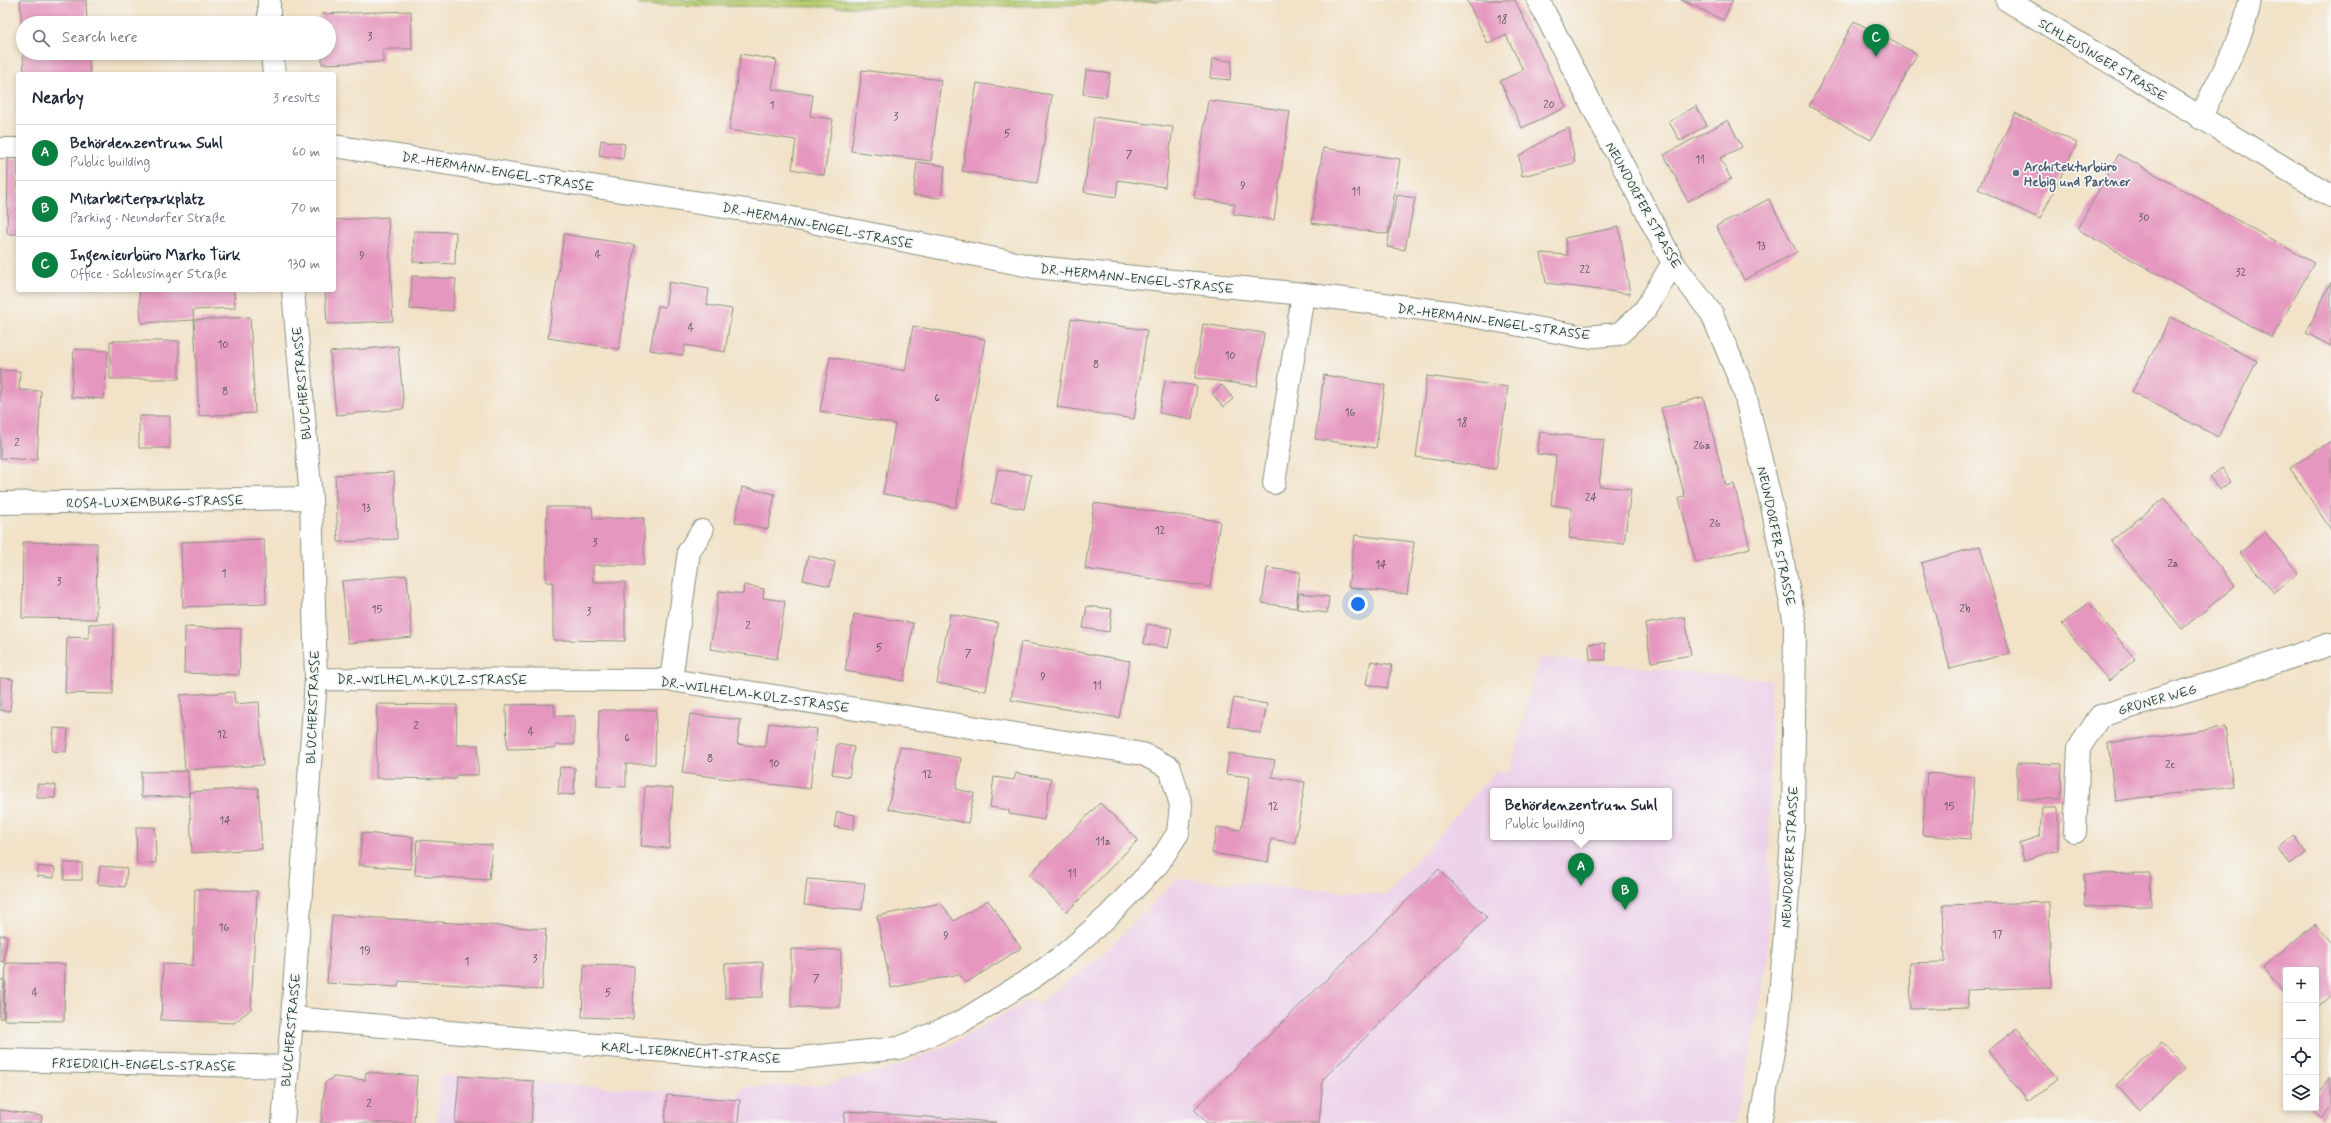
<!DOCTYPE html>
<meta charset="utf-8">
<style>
body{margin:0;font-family:Mynerve,sans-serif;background:#f2f2f3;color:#1f2937}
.controls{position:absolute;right:12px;bottom:12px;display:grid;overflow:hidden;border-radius:4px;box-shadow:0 2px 6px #0003}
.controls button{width:36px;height:36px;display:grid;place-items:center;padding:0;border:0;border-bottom:1px solid #e0e1e3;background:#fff;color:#1f2937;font:20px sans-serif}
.you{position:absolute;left:1358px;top:604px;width:14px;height:14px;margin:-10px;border:3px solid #fff;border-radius:50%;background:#1a73e8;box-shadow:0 0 0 6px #1a73e833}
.badge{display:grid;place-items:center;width:26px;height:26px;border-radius:50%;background:#0b8043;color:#fff;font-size:13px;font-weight:700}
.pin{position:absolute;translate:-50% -33px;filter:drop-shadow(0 1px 2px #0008)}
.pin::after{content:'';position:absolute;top:21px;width:14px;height:12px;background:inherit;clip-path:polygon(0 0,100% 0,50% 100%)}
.popup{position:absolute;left:1490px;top:788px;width:182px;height:52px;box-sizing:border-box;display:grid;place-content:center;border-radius:4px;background:#fff;filter:drop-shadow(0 1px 3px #0005);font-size:13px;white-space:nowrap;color:#747a83}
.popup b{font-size:15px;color:#1f2937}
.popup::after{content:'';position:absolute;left:50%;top:100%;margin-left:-8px;border:8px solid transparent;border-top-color:#fff}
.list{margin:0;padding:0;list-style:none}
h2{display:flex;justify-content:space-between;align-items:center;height:52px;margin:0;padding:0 16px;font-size:17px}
h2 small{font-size:13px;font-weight:400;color:#747a83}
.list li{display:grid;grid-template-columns:26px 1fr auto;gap:12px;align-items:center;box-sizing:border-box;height:56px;padding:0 16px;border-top:1px solid #e0e1e3}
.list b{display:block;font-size:15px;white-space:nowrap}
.list p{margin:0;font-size:13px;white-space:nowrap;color:#747a83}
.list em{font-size:13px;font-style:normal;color:#747a83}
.icon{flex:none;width:22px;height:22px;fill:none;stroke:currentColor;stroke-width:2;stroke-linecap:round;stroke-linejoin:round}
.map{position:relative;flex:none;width:2331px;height:1123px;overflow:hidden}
.search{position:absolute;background:#fff;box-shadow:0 2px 6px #0003;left:16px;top:16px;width:320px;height:44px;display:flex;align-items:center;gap:10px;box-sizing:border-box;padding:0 14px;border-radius:22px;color:#747a83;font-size:15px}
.panel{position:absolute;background:#fff;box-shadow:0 2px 6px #0003;left:16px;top:72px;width:320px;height:220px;border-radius:4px}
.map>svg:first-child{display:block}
.built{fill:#ecd1ea;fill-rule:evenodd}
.green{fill:#b8cc6f;stroke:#6c8452}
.building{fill:#e697bf}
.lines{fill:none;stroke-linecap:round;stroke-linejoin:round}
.lane-casing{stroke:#88907e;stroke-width:22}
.street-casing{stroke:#88907e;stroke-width:24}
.secondary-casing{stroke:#88907e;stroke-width:24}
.lane{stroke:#fff;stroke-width:20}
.street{stroke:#fff;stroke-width:22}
.secondary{stroke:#fff;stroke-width:22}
.service-dot{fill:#5c6f8a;stroke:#f6f6f2;stroke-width:1.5}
.labels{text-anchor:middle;stroke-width:3.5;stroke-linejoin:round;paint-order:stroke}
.number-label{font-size:11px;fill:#515457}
.street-label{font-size:13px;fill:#1f3d34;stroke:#f6f6f2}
.service-label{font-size:13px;font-weight:bold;fill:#4e5e75;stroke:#f6f6f2;text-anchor:start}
</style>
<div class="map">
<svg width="2331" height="1123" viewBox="0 0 2331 1123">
<rect width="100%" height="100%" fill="#f6f6f2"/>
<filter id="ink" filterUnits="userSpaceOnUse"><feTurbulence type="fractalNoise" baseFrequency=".025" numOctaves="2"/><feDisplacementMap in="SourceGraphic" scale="8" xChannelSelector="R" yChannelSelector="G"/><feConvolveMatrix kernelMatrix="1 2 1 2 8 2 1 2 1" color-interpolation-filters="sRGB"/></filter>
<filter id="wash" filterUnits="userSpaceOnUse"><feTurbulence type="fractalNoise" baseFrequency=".012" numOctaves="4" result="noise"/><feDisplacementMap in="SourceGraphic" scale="16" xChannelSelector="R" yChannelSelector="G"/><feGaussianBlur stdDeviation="0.9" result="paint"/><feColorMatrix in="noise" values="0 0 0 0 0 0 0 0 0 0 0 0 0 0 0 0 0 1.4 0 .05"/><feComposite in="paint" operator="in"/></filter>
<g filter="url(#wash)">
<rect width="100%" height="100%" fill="#f2e2c8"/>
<path class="built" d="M1539,657l232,23 -3,276 -32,167h-1299l3,-48 298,22 4,-10 79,-2 66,-15 65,-26 78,-45 7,5 59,-43 81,-82 209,16 110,-124 14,2zM1493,791h176v46h-176z"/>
<path class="green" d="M634,0h547c-181,10 -362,7 -542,5z"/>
<g id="blocks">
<path class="building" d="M20,0h66l1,23h-64l-1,5z
M1467,0h48l51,107 -44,21 -22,-47 23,-11 -17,-35 -18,9z
M1681,0h52l-10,20z
M411,11l1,38h-29v13l-61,2v-11h7v-30h-8v-9z
M1854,21l63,33 -46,86 -62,-34z
M23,53h66l1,21h-66z
M741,54l36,6 -5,29 41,6 -3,21 23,3 -9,56 -32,-6 4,-29 -67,-10z
M1212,59l20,2 -2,19 -20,-2z
M862,70l79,10 -10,81 -80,-10z
M1086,70l24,3 -4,24 -23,-3z
M977,83l75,12 -15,88 -75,-12z
M1208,100l82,11 -16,109 -41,-6 2,-10 -41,-6z
M1696,106l11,19 -27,16 -11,-19z
M2015,113l62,30 -37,76 -62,-30z
M1094,117l79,10 -8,60 -47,-7 -2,17 -32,-5z
M1728,120l14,27 -22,11 11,21 -43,22 -24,-46z
M1569,128l6,35 -53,13 -3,-20 37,-23z
M601,140l24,4 -2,15 -24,-4z
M1323,148l77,11 -12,75 -76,-11z
M2119,154l195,109 -42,75 -195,-109z
M8,158h10v76h-11z
M917,162l28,4 -4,32 -28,-3z
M1397,195l18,3 -10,52 -18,-3z
M1769,199l28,53 -53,28 -28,-54z
M388,217l5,104 -66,3 -2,-34h9v-70z
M1619,227l11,67 -84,-11 -5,-30 27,2 -3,-17z
M414,231l42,1 -1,32 -42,-2z
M564,234l71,11 -16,104 -71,-11z
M412,276l44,3 -3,32 -43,-2z
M669,282l40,7 -2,16 25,4 -7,43 -40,-7 -2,10 -33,-5 8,-44 7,1z
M2331,282v64l-25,-13z
M139,290h95l1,18 -42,2 1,10 56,-3 5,96 -56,3 -5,-96 -53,3z
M2171,317l86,44 -39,76 -86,-45z
M1071,319l76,11 -13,89 -77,-12z
M1203,324l61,9 -7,53 -62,-8z
M913,326l72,13 -29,168 -73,-13 12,-70 -75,-13 10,-54 75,14z
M110,341h69v38h-69z
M398,346l6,63 -68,6 -6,-63z
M74,349l34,2 -4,48 -33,-2z
M0,370l20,1 -1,19 22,1 -4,69 -37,-2z
M1324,375l61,10 -9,63 -61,-9z
M1427,376l81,11 -12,82 -80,-12z
M1165,381l32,5 -5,33 -33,-6z
M1222,385l11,14 -10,8 -11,-14z
M1703,397l23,89 8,-2 16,64 -54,15 -17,-65 6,-1 -24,-89z
M139,416h31v32h-31z
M1540,432l64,8 -5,46 32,3 -7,55 -55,-6 3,-30 -21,-3 5,-49 -19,-2z
M2331,441v89l-41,-62z
M2222,468l9,14 -12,8 -9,-13z
M998,469l33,6 -7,34 -33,-6z
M394,472l3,67 -59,3 -3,-67z
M742,487l33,7 -7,35 -33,-7z
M2164,498l71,88 -53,43 -71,-88z
M1094,503l126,18 -10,66 -125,-18z
M547,507h45l1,12 51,-1v47h-51v17h32v59l-72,-1v-58h-7z
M2265,532l33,41 -24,20 -34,-40z
M1355,535l59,7 -7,52 -59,-7z
M264,539l2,65 -83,3 -2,-65z
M23,542l74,1 -1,76 -74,-1z
M1980,546l30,107 -60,16 -29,-106z
M808,556l27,6 -5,24 -27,-6z
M1267,568l33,4 -4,36 -34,-5z
M407,575l5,62 -64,6 -6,-62z
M744,585l20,4 -1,9 22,3 -8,58 -67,-10 9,-58 24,3z
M1299,593l30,4 -2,16 -30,-4z
M2089,603l46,56 -26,22 -47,-57z
M1087,606l25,3 -3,23 -26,-4z
M854,614l59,9 -9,58 -59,-10z
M950,614l48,9 -12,68 -49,-8z
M1685,617l6,38 -40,7 -6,-38z
M89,624h25l-1,70 -48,-1 2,-56 22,1z
M1147,624l25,4 -4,20 -24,-4z
M185,627l56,2 -2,46 -55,-2z
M1021,642l109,19 -11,57 -108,-18z
M1605,643l1,17h-16l-1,-16z
M1371,661l21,4 -5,23 -21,-4z
M0,678l13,1 -3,32 -10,-1z
M234,692l1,12 24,-2 4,63 -78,5 -5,-75z
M1234,698l33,6 -6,29 -33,-7z
M377,704l80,1 -1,40h22v30h-22v4l-80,-1z
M554,704l1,12h19v29h-19v3l-48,1 -1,-44z
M599,710h57l-1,54h-29v23l-29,-1z
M690,714l51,6 -4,24 28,3 4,-24 48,6 -7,60 -128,-16z
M2225,727l8,59 -118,15 -7,-58z
M54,728l14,1 -2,23 -14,-1z
M837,744l17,3 -5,30 -17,-3z
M900,747l61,11 -5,31 18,4 -6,30 -80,-14z
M1229,753l46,7 -3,17 33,5 -10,61 -24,-4 -3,23 -56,-9 5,-26 24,3 9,-53 -24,-3z
M2017,763l45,1 -1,35h-44z
M560,767l15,1 -1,27 -16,-1z
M188,771l1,25 -48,1v-25z
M1016,773l35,6 -7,41 -35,-6v-4l-19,-3 4,-30 20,3z
M1927,773l48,4 -5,62 -48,-4z
M37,784l19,1 -1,13h-18z
M645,786l28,2 -4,60 -28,-2z
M258,788l4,61 -70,4 -3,-61z
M1100,803l38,37 -71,72 -38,-37z
M2042,808h16v42l-34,10 -5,-17 21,-7z
M837,812l18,3 -2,15 -19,-3z
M136,827h19l1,36 -19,1z
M362,833l51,4 -2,32 -52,-4z
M2295,836l12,17 -18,12 -11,-17z
M417,840l75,5 -3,35 -74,-5z
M64,863h18v17h-18z
M39,866l16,2 -1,10 -17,-2z
M100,866l27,2 -2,19 -27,-3z
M1439,869l48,49 -164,161 -4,44h-112l-13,-14z
M2150,873l1,33 -66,1 -1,-33z
M807,879l58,4 -3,27 -58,-5z
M195,889l62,2 -6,118 -17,14 -73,-3 2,-56 30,1z
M988,900l33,48 -55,35 -7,-9 -68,14 -14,-72 64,-13 13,18z
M2049,902l2,85 -84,3 1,17 -57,2 -1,-46 35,-1 -2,-57z
M332,915l214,14 -4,61 -143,-9 -1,6 -71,-4z
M2315,924l16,19v52l-15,13v-38h-30v25l-23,-28z
M0,935l7,1 -3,26 -4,-1z
M791,949l50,1 -1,57h-49z
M763,962v35l-38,1v-34z
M6,963l59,1 -1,57 -60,-1z
M584,965l50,1 -1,53 -51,-2z
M0,980h4l-1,38h-3z
M2017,1028l40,50 -29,24 -40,-51z
M2162,1043l23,25 -46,42 -23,-25z
M366,1072l51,4 -3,47h-93l4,-40 8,-6 32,3z
M459,1076l75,5 -3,42h-76z
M2331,1076v30l-9,12 -13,-10h7v-12z
M667,1095l73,5 -2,23h-73z
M0,1110l42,6 -1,7h-41z
M845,1111l151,11v1h-152z"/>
</g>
</g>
<g filter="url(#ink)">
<use href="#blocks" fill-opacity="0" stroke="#88907e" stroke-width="1"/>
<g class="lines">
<defs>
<path id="lane" d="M0,148h18"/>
<path id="street" d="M269,0v23
M1538,0l135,263 39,51 32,76 28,116 23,118 -2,201 -15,199 -18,99
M272,53l2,21
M2200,118c18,-38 43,-77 50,-118
M334,146l443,69 258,52 268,27 153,19 128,24 35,-3 26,-24 28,-47
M1274,483l29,-189
M0,503l311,-5
M671,680l18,-129 13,-20
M2075,832l4,-84 21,-32 122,-36 109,-36
M292,1018l463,41h35l109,-11 62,-26 74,-46 30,-22 43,-38 50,-52 20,-31 3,-28 -11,-37 -27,-14 -472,-74 -355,-1
M0,1060l287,7
M283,1123l9,-105 24,-339 -5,-181 -18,-208"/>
<path id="secondary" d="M2007,0l324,196"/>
</defs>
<use href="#lane" class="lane-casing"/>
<use href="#street" class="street-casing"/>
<use href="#secondary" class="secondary-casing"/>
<use href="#lane" class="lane"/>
<use href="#street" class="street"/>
<use href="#secondary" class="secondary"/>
</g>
</g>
<circle class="service-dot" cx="2016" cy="173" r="4"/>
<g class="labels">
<g class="number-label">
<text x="1502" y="23">18</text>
<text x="370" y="40">3</text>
<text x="1549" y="108">20</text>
<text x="772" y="109">1</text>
<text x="896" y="120">3</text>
<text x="1007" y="137">5</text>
<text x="1129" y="158">7</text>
<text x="1700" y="163">11</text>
<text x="1243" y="189">9</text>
<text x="1356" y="195">11</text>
<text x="2144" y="221">30</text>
<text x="1761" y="249">13</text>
<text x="598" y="258">4</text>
<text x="362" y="259">9</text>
<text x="1585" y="273">22</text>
<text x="2241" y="276">32</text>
<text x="691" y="331">4</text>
<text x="223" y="348">10</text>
<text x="1230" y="359">10</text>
<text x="1096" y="368">8</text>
<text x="225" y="395">8</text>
<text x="937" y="401">6</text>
<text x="1350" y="416">16</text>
<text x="1462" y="426">18</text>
<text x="17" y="446">2</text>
<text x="1702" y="449">26a</text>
<text x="1591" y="501">24</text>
<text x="366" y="511">13</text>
<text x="1715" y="527">26</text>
<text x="1160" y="534">12</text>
<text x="595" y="546">3</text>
<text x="2173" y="567">2a</text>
<text x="1381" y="568">14</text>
<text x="224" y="577">1</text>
<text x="59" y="585">3</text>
<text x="1965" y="612">2b</text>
<text x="377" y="613">15</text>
<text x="589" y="615">3</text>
<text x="748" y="629">2</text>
<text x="879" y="651">5</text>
<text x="968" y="657">7</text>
<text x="1043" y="680">9</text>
<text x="1097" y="689">11</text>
<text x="416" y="729">2</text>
<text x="531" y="735">4</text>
<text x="222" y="738">12</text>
<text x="627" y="741">6</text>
<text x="710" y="762">8</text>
<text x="774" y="767">10</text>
<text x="2170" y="768">2c</text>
<text x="927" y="778">12</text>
<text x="1273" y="810">12</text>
<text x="1949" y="810">15</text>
<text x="225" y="824">14</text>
<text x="1103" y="845">11a</text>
<text x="1072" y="877">11</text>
<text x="224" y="931">16</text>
<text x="1997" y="938">17</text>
<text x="946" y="939">9</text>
<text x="365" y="954">19</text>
<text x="535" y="962">3</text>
<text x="467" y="965">1</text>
<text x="816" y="982">7</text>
<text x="35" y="996">4</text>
<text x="608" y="996">5</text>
<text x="369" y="1107">2</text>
</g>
<g class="street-label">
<text transform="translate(2103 59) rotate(31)" y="5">SCHLEUSINGER STRASSE</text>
<text transform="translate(498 171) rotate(9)" y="5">DR.-HERMANN-ENGEL-STRASSE</text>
<text transform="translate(1644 205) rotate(61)" y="5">NEUNDORFER STRASSE</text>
<text transform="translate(818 225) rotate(11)" y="5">DR.-HERMANN-ENGEL-STRASSE</text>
<text transform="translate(1137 278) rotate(6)" y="5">DR.-HERMANN-ENGEL-STRASSE</text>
<text transform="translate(1494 321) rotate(8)" y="5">DR.-HERMANN-ENGEL-STRASSE</text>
<text transform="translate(301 383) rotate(-95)" y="5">BLÜCHERSTRASSE</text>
<text transform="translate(155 501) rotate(-1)" y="5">ROSA-LUXEMBURG-STRASSE</text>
<text transform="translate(1777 536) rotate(78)" y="5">NEUNDORFER STRASSE</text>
<text x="432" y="684">DR.-WILHELM-KÜLZ-STRASSE</text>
<text transform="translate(755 694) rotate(8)" y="5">DR.-WILHELM-KÜLZ-STRASSE</text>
<text transform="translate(2157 699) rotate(-16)" y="5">GRÜNER WEG</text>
<text transform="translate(312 707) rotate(-88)" y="5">BLÜCHERSTRASSE</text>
<text transform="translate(1789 857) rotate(-87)" y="5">NEUNDORFER STRASSE</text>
<text transform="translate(290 1030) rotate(-85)" y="5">BLÜCHERSTRASSE</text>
<text transform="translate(691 1052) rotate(4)" y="5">KARL-LIEBKNECHT-STRASSE</text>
<text transform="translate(144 1064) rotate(1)" y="5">FRIEDRICH-ENGELS-STRASSE</text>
</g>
<g class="service-label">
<text x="2024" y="171">Architekturbüro<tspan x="2024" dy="15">Hebig und Partner</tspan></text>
</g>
</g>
</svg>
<div class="controls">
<button>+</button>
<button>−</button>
<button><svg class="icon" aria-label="locate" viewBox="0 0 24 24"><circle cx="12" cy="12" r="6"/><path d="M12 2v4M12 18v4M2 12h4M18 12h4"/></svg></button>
<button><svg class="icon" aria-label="layers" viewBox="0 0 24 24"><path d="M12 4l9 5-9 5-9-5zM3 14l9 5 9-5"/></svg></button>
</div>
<div class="you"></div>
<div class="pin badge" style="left:1581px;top:886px">A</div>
<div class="popup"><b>Behördenzentrum Suhl</b>Public building</div>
<div class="pin badge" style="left:1625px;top:910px">B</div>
<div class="pin badge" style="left:1876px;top:57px">C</div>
<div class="search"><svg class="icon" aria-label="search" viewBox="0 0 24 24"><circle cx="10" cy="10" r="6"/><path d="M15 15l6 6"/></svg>Search here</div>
<section class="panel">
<h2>Nearby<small>3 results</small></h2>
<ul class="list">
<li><span class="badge">A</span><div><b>Behördenzentrum Suhl</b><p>Public building</p></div><em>60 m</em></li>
<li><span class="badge">B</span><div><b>Mitarbeiterparkplatz</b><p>Parking · Neundorfer Straße</p></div><em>70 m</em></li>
<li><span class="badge">C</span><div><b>Ingenieurbüro Marko Türk</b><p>Office · Schleusinger Straße</p></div><em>130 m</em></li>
</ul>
</section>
</div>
